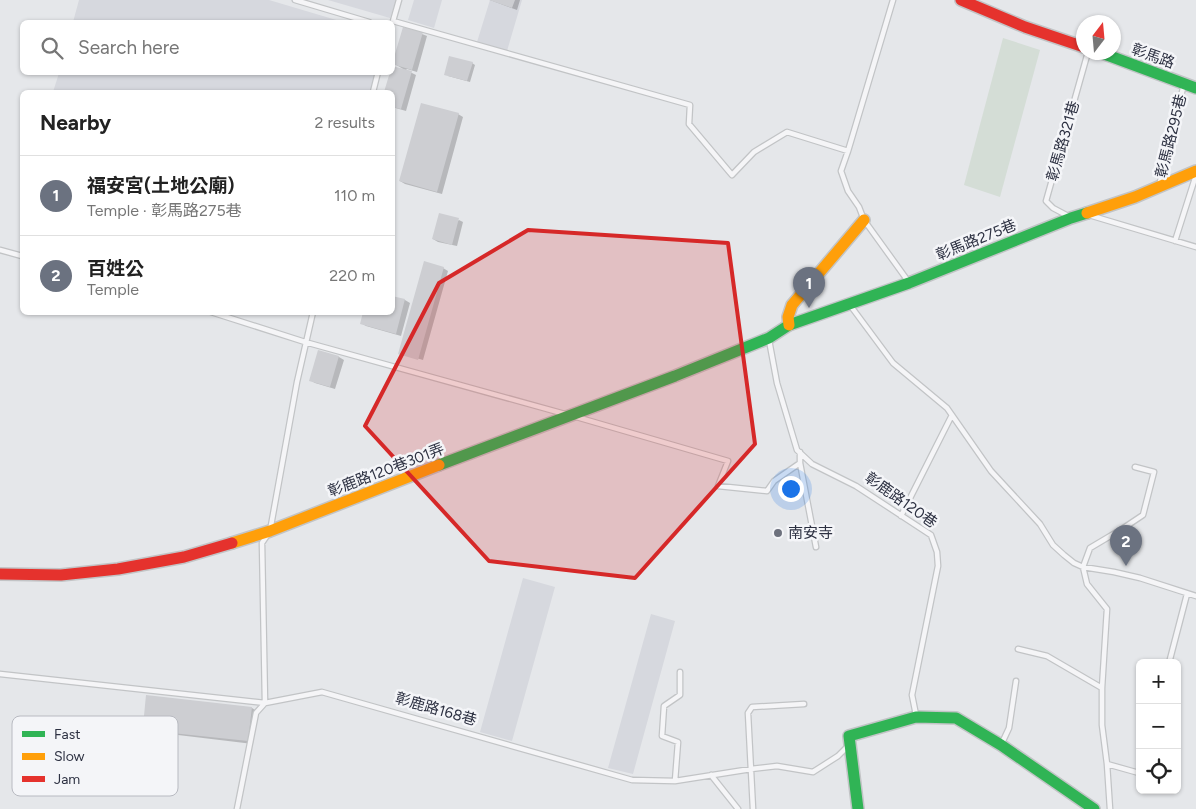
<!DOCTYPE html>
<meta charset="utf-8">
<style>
body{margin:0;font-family:Figtree,"Noto Sans TC",sans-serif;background:#f2f2f2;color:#222}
.controls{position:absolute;right:15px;bottom:15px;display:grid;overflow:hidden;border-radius:8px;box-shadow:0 1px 4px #0004}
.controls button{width:45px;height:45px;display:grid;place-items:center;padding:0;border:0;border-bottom:1px solid #e0e0e0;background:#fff;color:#222;font:25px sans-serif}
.compass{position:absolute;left:1076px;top:15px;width:45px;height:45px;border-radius:50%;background:#fff;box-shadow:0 1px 4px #0004;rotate:16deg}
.you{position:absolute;left:790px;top:488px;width:18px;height:18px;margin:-12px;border:4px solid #fff;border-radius:50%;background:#1a73e8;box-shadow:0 0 0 8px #1a73e833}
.badge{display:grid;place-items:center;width:32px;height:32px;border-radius:50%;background:#6d717d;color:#fff;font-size:16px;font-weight:700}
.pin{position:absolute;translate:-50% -41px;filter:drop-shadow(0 1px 2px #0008)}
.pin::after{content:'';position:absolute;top:26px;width:18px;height:15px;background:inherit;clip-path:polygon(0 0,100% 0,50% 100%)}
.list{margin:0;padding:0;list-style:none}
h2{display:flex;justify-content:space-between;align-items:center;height:65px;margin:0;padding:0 20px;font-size:21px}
h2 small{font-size:16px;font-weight:400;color:#767676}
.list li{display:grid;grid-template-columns:32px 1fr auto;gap:15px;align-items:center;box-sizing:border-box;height:80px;padding:0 20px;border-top:1px solid #e0e0e0}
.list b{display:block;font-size:19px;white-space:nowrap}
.list p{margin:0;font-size:16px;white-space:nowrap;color:#767676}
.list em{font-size:16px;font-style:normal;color:#767676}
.icon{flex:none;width:28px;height:28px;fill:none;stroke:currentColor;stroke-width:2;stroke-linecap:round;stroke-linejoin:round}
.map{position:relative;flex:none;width:1196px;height:809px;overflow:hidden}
.search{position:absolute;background:#fff;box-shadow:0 1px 4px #0004;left:20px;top:20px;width:375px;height:55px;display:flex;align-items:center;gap:12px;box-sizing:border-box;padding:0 18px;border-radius:8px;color:#767676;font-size:19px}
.panel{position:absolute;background:#fff;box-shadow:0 1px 4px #0004;left:20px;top:90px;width:375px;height:225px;border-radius:8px}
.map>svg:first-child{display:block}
.built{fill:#d6d8de}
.green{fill:#d4ddd6}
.shadow{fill:#0003}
.building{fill:#cdced2}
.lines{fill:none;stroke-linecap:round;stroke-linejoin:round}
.lane-casing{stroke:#c2c4c6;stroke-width:7}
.fast-casing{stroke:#c2c4c6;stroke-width:14}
.slow-casing{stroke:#c2c4c6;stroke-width:14}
.jam-casing{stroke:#c2c4c6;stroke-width:14}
.lane{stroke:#f5f5f7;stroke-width:4.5}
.fast{stroke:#30b455;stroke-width:11}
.slow{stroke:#ff9f0a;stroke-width:11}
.jam{stroke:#e5322d;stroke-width:11}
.marked{fill:#d62828;fill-opacity:0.2;stroke:#d62828;stroke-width:4;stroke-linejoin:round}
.poi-dot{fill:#6d717d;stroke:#f4f5f8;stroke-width:2}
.labels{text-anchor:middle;stroke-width:5;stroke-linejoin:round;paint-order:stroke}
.street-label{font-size:15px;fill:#2d3142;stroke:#f4f5f8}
.poi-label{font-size:15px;fill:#2d3142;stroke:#f4f5f8;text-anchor:start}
.key{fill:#f4f5f8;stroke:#b8bac1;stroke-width:1}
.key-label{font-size:14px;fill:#2d3142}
</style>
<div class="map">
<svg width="1196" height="809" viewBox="0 0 1196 809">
<rect width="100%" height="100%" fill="#e5e7ea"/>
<path class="built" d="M79,0h190l74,22h-270z
M328,0h68l-6,18z
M414,0h28l-8,28 -26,-8z
M490,0h32l-15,51 -30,-9z
M59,73h320l-6,19h-320z
M523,578l32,9 -43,154 -32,-9z
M651,614l24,7 -42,153 -25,-6z"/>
<path class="green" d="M1003,38l37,12 -40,147 -36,-12z"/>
<path class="shadow" d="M490,0h30l-3,10z
M422,34l5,2 -10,36 -10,-3 -1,1 10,5 -10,36 -14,-4v-15h-7l6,-20 12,-3 -10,-6z
M472,63l3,2 -5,17 -22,-6z
M458,114l5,3 -21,77 -37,-10 -5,-3z
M459,220l4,2 -6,24 -19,-4 -5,-3z
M443,268l5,3 -25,89 -20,-6v2l-4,-2z
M392,297l13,3 5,3 -9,33 -35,-10 -5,-3 31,-11z
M319,351l20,6 5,3 -9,29 -20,-6 -5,-3z
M252,708l5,3 -4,33 -75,-9 -29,-7 -5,-3z"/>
<path class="building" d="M489,0h26l-3,8z
M403,27l20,5 -11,38 -20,-6z
M449,56l24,6 -6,19 -23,-6z
M392,66l20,5 -11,38 -9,-2v-15h-8l6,-20h2z
M421,103l38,10 -22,79 -38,-11z
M439,213l20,5 -7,27 -20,-6z
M424,261l20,6 -26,93 -20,-6z
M392,296l13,3 -9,35 -36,-10 3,-12h29z
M318,350l21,6 -9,31 -21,-6z
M146,695l106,12 -4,34 -76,-8 -29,-7z"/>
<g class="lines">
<defs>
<path id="lane" d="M295,0l74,22
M893,0l-45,151 -7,20 7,20 11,16 5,13 44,61
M393,21l297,84 -1,19 43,51 22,-23 33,-20 61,19
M393,21l6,-21
M373,92l5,-20
M1159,186l25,-102
M1089,215l107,32
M1070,217l-17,-9 -7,-7 42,-149
M1175,241l21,-66
M0,250l22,6
M850,305l43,58 54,45 44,63 49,53 13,21 11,10 10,8 9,4 31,5 26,6 56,18
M211,312l94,30 260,72
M769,340l8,43 20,67 15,14 44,22 75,49 6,17 1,14 -26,129 4,20
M573,416l155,45 -10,25 49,5 7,-10 26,-18
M800,452v11l16,84
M901,516l51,-101
M1018,649l29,7 55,32
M1169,663l18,-69
M0,674l265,29 57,-11 310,88 43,1 76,-12 26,-3 36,6 25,-16 10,-10
M1002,743l7,-15 7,-47
M1107,764l32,9 1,-1
M711,775l27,34
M675,781l3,-39 -16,-6 2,-30 16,-11v-23
M237,809l19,-96 9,-10 -3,-160 8,-12 27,-149 16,-70
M753,809l-5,-96 4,-6 52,-3
M1110,809l-3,-45 -5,-39v-37l5,-79 -20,-25 -4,-17 7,-19 32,-19 21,-14 11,-43 -19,-5"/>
<path id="fast" d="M1099,52l97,36
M439,465l236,-89 94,-38 20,-13 120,-42 162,-65 16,-5
M858,809l-9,-73 67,-19 40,1 45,27 93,64"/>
<path id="slow" d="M1087,213l48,-16 61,-26
M789,325l-1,-8 4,-12 72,-85
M232,543l38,-12 169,-66"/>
<path id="jam" d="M961,0l64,27 59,20
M0,574l61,1 57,-6 66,-12 48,-14"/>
</defs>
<use href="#lane" class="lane-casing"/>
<use href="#fast" class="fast-casing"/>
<use href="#slow" class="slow-casing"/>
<use href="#jam" class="jam-casing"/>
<use href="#lane" class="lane"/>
<use href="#fast" class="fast"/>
<use href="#slow" class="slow"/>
<use href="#jam" class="jam"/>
</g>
<path class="marked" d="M528,230l200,13 27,201 -120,134 -146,-17 -124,-135 74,-143z"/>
<circle class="poi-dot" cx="778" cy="533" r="5"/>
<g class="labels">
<g class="street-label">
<text transform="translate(1153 56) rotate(20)" y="5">彰馬路</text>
<text transform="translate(1171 136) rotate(-76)" y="5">彰馬路295巷</text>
<text transform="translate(1063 141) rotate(-74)" y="5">彰馬路321巷</text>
<text transform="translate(976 240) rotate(-22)" y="5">彰馬路275巷</text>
<text transform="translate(386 470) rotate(-21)" y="5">彰鹿路120巷301弄</text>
<text transform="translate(901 500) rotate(35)" y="5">彰鹿路120巷</text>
<text transform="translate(436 709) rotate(16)" y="5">彰鹿路168巷</text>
</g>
<g class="poi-label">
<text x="788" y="538">南安寺</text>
</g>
</g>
<rect x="12" y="716" width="166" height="80" rx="8" class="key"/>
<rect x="22" y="731" width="23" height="6" fill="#30b455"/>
<rect x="22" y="753" width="23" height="7" fill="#ff9f0a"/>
<rect x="22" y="776" width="23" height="6" fill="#e5322d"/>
<g class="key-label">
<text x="54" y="739">Fast</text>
<text x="54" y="761">Slow</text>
<text x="54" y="784">Jam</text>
</g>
</svg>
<div class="controls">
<button>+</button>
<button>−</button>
<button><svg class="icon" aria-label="locate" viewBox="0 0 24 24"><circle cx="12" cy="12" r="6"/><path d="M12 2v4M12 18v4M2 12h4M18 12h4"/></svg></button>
</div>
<svg class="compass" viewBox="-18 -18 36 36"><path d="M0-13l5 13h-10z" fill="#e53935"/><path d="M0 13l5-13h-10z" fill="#767676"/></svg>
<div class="you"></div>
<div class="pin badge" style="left:809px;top:308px;background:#6b7280">1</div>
<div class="pin badge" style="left:1126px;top:566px;background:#6b7280">2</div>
<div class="search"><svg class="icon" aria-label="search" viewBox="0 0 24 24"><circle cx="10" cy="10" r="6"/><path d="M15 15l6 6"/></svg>Search here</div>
<section class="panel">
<h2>Nearby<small>2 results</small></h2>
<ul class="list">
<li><span class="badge" style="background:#6b7280">1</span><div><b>福安宮(土地公廟)</b><p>Temple · 彰馬路275巷</p></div><em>110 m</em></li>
<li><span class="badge" style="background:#6b7280">2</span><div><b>百姓公</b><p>Temple</p></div><em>220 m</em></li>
</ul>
</section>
</div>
